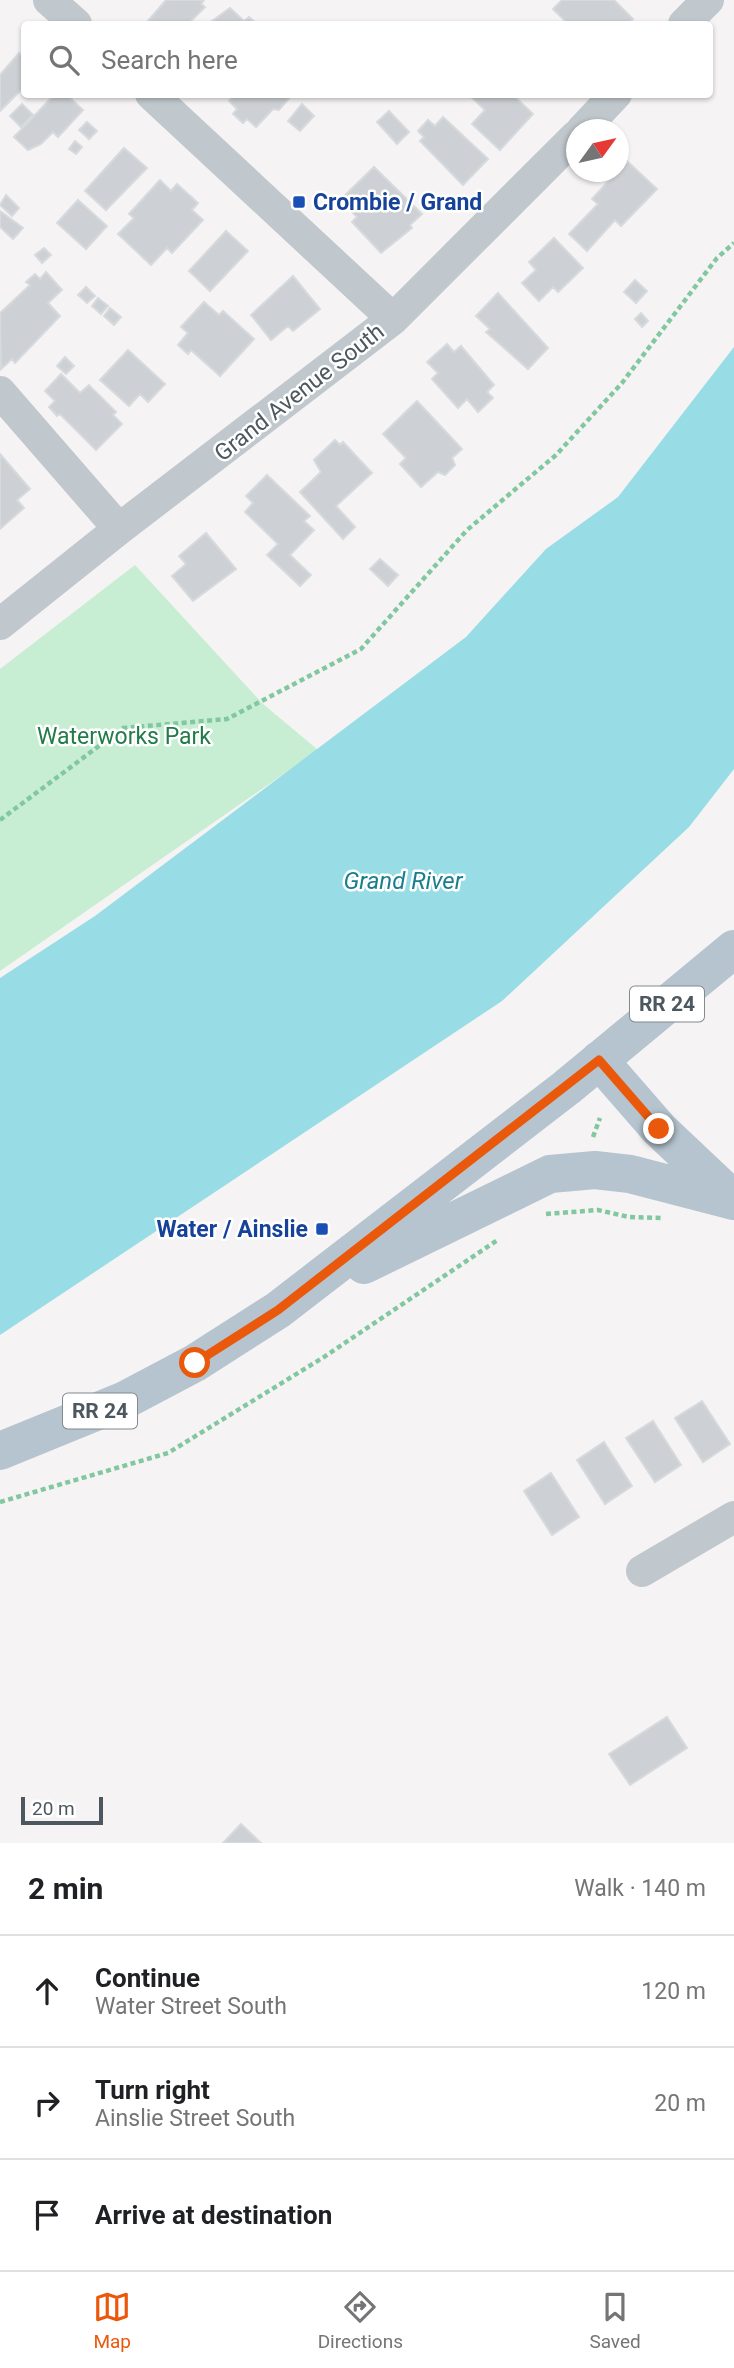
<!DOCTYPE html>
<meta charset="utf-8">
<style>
body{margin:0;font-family:Roboto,sans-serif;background:#f2f2f2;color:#202124}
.compass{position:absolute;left:566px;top:119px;width:63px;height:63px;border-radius:50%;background:#fff;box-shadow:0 2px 5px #0004;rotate:57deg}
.scale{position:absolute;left:21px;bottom:18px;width:82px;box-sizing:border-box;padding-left:7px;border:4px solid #4c575f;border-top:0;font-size:19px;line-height:24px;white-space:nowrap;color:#4c575f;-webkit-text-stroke:5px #fff;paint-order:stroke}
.stop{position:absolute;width:21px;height:21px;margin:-16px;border:5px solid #ea580c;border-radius:50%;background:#fff}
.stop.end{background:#ea580c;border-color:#fff;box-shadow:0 2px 7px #0008}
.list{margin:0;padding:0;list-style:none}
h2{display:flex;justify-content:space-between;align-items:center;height:91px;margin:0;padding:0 28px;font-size:30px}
h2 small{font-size:23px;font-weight:400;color:#757577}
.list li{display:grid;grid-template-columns:46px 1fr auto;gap:21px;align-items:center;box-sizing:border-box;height:112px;padding:0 28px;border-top:2px solid #e0e0e0}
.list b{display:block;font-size:26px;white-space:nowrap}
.list p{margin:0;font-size:23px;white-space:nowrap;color:#757577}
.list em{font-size:23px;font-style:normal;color:#757577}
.icon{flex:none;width:38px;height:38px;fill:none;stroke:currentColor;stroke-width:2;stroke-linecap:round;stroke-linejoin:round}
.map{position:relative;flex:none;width:734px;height:1843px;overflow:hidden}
.search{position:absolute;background:#fff;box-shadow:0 2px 5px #0004;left:21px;right:21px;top:21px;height:77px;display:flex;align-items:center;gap:18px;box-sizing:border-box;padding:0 24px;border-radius:7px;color:#757577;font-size:26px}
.sheet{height:427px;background:#fff}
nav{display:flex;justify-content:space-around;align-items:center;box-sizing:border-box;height:98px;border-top:2px solid #e0e0e0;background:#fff;font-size:19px;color:#757577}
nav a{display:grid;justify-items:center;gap:4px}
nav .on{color:#ea580c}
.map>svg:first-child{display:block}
.green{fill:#c7edd2}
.water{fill:#98dce6}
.building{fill:#cdd0d4;stroke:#d7dadd;stroke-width:2}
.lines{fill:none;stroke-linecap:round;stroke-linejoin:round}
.path{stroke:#81c8a0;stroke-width:4.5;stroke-dasharray:5 3.5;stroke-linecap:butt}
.minor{stroke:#c0c8cd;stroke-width:32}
.major{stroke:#b5c4ce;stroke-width:38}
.route{stroke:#ea580c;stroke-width:9}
.transit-dot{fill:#1a4fb4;stroke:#fff;stroke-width:2.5}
.labels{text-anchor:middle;stroke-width:5;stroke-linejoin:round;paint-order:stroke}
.shield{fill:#fff;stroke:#82898f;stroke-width:2}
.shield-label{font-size:21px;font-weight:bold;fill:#4c575f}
.transit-label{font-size:23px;font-weight:bold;fill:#164399;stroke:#fff;text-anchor:start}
.street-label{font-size:23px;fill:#4c575f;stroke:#fff}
.park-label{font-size:23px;fill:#217c47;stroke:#fff}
.water-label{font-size:24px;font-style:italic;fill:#197f8e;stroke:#fff}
</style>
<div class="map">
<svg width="734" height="1843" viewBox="0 0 734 1843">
<rect width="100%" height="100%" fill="#f5f3f3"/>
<path class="green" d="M135,565l128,139 55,46 -318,221v-302z"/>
<path class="water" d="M734,347v422l-45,58 -187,174 -502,334v-357l95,-62 371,-279 80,-88 72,-52z"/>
<path class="building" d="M166,0h38l-3,4 4,3 -17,17h-38l-3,-2z
M562,0h52l19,19 -5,5h-60l-15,-15z
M230,8l14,13 5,-4 8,7h-49z
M19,53l5,5v29l-24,24v-36z
M55,94h20l-4,5 12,11 -25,27 -5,-5 -12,12 -13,6 -14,-13z
M235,94h58l-14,16 -6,-1 -17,18 -9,-8 -4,4 -10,-9 4,-5 -8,-8z
M468,94h44l21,20 -33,36 -28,-26 13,-14z
M22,104l11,11 -12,12 -11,-11z
M302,104l12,12 -14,15 -12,-10z
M389,111l20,21 -12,12 -20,-22z
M443,117l45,42 -25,26 -43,-44 4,-4 -6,-6 10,-11 7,6z
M87,122l10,9 -8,8 -10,-9z
M75,141l7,6 -6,7 -7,-5z
M124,148l23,20 -41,42 -21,-19z
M627,161l30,28 -36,37 -6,-6 -28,31 -18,-17 29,-30 -6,-5z
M374,167l48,47 -12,11 2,3 -31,25 -29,-31 5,-5 -17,-17z
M160,180l11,11 6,-7 21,19 -6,7 11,10 -31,33 -5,-5 -16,17 -33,-31 16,-16 -5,-4z
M6,195l13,13 -7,8 -12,-11z
M78,200l29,26 -21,23 -29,-26z
M0,211l23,17 -10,11 -13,-12z
M226,231l22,20 -38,40 -21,-20z
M554,238l29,30 -25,24 -5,-5 -14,14 -17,-18 14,-13 -7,-8z
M44,248l7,7 -9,8 -7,-8z
M46,272l16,18 -14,13 12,13 -45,47 -3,-4 -11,10 -1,-56 30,-28 -4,-3 9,-8 5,5z
M293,276l27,33 -27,22 -5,-5 -17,14 -20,-25z
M635,280l12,11 -11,12 -12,-11z
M86,287l9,9 -8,7 -9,-8z
M498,293l50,55 -20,21 -42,-37 4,-3 -14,-13z
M98,298l10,8 -7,8 -9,-8z
M204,302l15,13 4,-4 31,28 -34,37 -29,-26 -3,4 -10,-9 10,-12 -7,-6z
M110,308l11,9 -7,8 -10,-9z
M641,313l7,8 -6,6 -7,-8z
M447,344l7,8 7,-6 33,39 -7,7 6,6 -15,14 -11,-13 -9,9 -26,-29 6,-6 -11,-11z
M128,350l37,34 -17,18 -8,-8 -11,12 -29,-26z
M65,357l9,9 -8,8 -9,-8z
M61,374l19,19 9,-8 27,27 -3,3 9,9 -26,26 -36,-36 -3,2 -8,-9 6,-6 -10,-10z
M417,401l45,48 -10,9 3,7 -10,10 -7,-3 -17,15 -21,-23 6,-6 -23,-24z
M335,440l5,5 3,-3 29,31 -36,33 19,21 -12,12 -43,-47 21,-20 -7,-12z
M0,454l30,35 -13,11 7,8 -24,21z
M267,475l43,41 -6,5 10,9 -24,25 21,20 -11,11 -33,-31 11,-11 -33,-32 8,-9 -7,-7z
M206,533l30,36 -43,32 -21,-25 14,-12 -7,-8z
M380,559l18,16 -10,11 -18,-17z
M702,1401l28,43 -27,18 -28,-44z
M653,1421l28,44 -26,17 -29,-44z
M604,1442l28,44 -27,18 -28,-44z
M551,1473l28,44 -27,18 -28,-44z
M667,1717l20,31 -57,37 -21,-31z
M241,1824l20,19h-38z"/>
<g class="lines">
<path class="path" d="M0,820l123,-92 104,-9 134,-70 106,-119 89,-75 66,-72 95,-125 17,-15
M593,1137l7,-19
M546,1214l52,-4 31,7 33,1
M0,1502l168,-49 156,-96 175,-118"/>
<path class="minor" d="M49,0l27,24
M684,24l24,-24
M151,94l242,225
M582,130l34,-36
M0,392l119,137
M0,624l119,-95 274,-210 183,-183
M642,1571l92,-54"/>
<path class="major" d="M599,1060l60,69 72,68
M364,1265l186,-91 45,-4 35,4 104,27
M0,1451l125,-51 70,-37 83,-53 288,-222 168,-139"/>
</g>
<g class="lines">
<path class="route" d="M195,1363l83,-53 321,-250 60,69"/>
</g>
<g class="transit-dot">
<rect x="292" y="195" width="14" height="14" rx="3.5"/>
<rect x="315" y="1222" width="14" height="14" rx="3.5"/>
</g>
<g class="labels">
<g class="shield">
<rect x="630" y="986.5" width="74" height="35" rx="5"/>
<rect x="63" y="1393.5" width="74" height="35" rx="5"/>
</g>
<g class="shield-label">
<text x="667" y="1011">RR 24</text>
<text x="100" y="1418">RR 24</text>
</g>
<g class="transit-label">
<text x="313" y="210">Crombie / Grand</text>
<text x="308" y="1237" text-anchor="end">Water / Ainslie</text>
</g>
<g class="street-label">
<text transform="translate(299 392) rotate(-38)" y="8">Grand Avenue South</text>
</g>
<g class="park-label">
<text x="124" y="744">Waterworks Park</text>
</g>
<g class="water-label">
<text x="403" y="889">Grand River</text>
</g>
</g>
</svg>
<svg class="compass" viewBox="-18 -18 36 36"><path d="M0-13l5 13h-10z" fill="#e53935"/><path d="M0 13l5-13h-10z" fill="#757577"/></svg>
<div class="scale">20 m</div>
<div class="stop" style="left:195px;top:1363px"></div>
<div class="stop end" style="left:659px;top:1129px"></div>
<div class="search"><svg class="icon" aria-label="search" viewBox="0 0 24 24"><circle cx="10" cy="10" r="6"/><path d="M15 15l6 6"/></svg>Search here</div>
</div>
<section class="sheet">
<h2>2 min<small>Walk · 140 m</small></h2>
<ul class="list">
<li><svg class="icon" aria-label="ahead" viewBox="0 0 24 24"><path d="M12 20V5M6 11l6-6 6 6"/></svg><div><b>Continue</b><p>Water Street South</p></div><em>120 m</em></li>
<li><svg class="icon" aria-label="right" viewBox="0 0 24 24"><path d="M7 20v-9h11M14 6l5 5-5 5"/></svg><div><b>Turn right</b><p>Ainslie Street South</p></div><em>20 m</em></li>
<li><svg class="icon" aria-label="arrive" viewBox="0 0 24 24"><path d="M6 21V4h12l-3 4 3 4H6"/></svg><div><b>Arrive at destination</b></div></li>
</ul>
</section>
<nav>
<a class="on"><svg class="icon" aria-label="map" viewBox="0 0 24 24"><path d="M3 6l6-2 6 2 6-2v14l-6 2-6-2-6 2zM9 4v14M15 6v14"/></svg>Map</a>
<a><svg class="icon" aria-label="directions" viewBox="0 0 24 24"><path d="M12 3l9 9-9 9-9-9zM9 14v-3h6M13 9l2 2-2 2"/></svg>Directions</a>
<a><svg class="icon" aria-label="saved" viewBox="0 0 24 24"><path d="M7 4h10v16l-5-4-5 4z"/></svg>Saved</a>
</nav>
